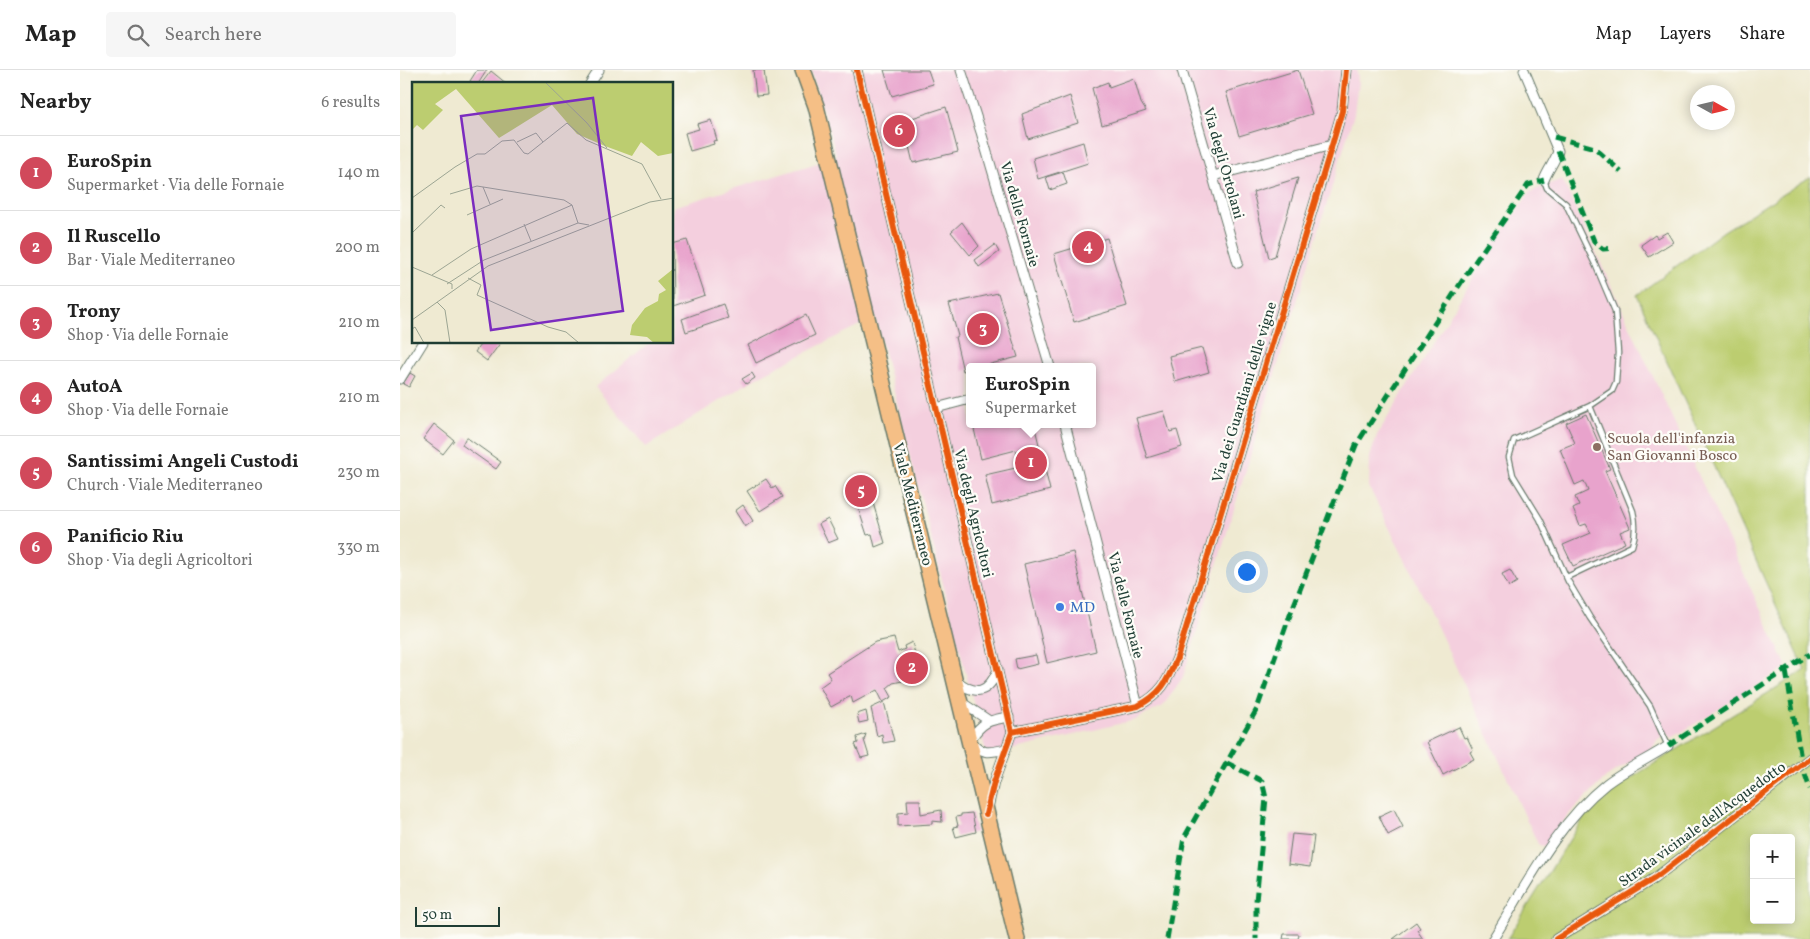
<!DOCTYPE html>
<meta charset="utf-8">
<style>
body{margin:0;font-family:Vollkorn,serif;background:#f6f6f6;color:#222}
.controls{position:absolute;right:15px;bottom:15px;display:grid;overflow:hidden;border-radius:5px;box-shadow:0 2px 12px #0003}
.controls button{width:45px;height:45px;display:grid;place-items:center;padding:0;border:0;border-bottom:1px solid #e0e0e0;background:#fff;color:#222;font:25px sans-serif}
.compass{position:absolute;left:1290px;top:15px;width:45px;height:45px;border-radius:50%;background:#fff;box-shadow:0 2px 12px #0003;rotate:98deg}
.scale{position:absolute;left:15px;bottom:12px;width:85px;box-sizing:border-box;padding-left:5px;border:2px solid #1f3d34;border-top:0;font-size:14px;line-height:18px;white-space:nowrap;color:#1f3d34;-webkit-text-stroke:4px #fdfcf7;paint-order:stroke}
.you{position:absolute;left:846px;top:501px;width:18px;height:18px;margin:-12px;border:4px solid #fff;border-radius:50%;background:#1a73e8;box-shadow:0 0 0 8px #1a73e833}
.badge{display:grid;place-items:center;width:32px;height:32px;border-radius:50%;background:#d1495b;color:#fff;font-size:16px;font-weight:700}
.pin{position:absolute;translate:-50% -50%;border:2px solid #fff;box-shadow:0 1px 5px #0006}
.popup{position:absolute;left:566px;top:293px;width:130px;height:65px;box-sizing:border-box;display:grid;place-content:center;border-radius:5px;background:#fff;filter:drop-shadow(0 1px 4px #0005);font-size:16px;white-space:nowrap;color:#767676}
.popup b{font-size:19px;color:#222}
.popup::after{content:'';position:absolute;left:50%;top:100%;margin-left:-10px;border:10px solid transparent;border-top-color:#fff}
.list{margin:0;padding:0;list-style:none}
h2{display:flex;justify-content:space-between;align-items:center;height:65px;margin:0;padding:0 20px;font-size:21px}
h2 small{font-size:16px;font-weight:400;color:#767676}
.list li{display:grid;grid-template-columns:32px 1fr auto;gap:15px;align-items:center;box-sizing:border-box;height:75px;padding:0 20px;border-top:1px solid #e0e0e0}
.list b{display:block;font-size:19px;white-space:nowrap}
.list p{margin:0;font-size:16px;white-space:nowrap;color:#767676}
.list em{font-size:16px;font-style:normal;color:#767676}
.icon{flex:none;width:28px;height:28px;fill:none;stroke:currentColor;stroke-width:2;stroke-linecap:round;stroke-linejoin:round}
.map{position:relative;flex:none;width:1410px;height:869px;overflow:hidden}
header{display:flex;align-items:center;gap:30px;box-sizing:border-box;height:70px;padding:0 25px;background:#fff;border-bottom:1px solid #e0e0e0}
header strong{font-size:24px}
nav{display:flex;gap:28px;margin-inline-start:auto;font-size:18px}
.search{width:350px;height:45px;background:#f6f6f6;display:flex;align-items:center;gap:12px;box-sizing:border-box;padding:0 18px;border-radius:5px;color:#767676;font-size:19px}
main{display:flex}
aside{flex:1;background:#fff}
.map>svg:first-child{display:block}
.built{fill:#f4cfde;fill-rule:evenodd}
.grass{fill:#bccd70;stroke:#6e8552;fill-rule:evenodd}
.building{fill:#e8a3cc}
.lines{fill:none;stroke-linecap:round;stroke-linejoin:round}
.lane-casing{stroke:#687a6b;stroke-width:7}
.street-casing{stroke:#687a6b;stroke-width:11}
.primary-casing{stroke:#687a6b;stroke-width:18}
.lane{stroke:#fff;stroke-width:4.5}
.street{stroke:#fff;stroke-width:9}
.primary{stroke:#f5bf86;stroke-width:15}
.quiet{stroke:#00873e;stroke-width:5;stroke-dasharray:10 5;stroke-linecap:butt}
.cycleway-casing{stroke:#fdfcf7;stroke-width:9}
.cycleway{stroke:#e8590c;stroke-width:6}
.education-dot{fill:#8d6e63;stroke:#fdfcf7;stroke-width:2}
.shop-dot{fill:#3f7fe0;stroke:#fdfcf7;stroke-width:2}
.labels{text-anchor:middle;stroke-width:4.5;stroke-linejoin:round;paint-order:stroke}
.street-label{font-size:15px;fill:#1f3d34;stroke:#fdfcf7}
.education-label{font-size:15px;fill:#785e54;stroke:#fdfcf7;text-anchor:start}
.shop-label{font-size:15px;fill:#366cbe;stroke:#fdfcf7;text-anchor:start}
.inset-road{fill:none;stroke:#9ca593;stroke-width:1}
.view{fill:#7b2cbf;fill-opacity:0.15;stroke:#7b2cbf;stroke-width:2.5}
.inset-edge{fill:none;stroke:#1f3d34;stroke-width:2.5}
</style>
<header>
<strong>Map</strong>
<div class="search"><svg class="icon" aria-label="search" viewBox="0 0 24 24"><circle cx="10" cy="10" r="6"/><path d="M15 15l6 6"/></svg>Search here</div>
<nav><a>Map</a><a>Layers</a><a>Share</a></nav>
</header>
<main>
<aside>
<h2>Nearby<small>6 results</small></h2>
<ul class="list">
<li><span class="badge">1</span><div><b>EuroSpin</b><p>Supermarket · Via delle Fornaie</p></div><em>140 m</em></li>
<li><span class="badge">2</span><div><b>Il Ruscello</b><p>Bar · Viale Mediterraneo</p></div><em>200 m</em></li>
<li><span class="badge">3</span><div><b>Trony</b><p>Shop · Via delle Fornaie</p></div><em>210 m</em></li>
<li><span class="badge">4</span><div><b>AutoA</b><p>Shop · Via delle Fornaie</p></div><em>210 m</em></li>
<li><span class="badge">5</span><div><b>Santissimi Angeli Custodi</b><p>Church · Viale Mediterraneo</p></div><em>230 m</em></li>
<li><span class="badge">6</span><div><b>Panificio Riu</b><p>Shop · Via degli Agricoltori</p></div><em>330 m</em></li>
</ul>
</aside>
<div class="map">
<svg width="1410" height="869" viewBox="0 0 1410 869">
<rect width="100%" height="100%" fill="#fdfcf7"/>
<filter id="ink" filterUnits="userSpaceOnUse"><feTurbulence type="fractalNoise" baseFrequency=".02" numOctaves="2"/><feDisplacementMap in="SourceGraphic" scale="10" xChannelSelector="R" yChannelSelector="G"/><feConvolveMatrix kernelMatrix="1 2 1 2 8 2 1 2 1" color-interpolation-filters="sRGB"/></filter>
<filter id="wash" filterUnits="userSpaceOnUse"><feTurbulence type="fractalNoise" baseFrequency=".0096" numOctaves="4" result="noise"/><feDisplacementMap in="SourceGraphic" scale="20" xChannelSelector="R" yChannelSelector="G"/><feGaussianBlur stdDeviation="1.12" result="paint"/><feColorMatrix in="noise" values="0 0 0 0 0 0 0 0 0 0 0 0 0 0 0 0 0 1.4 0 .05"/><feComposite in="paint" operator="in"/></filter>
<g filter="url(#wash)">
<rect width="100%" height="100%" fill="#efead2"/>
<path class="built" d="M411,0h546l1,12 -4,32 -171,563 -20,29 -28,14 -148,36 -112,-439 -119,61 -110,69 -51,-60 54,-44 23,-1 1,-135 164,-50zM570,297h122v57h-122z
M1162,109l225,488 -115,71 -5,-5 -10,7 -5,9 -42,25 -42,41 -23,33 -7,-4 -115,-248 -54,-109 1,-30 7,-22 110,-180 43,-63z"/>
<path class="grass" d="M1410,107v762h-303l87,-138 211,-131 -168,-375 87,-64zM1354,768h37v82h-37z"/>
<g id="blocks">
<path class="building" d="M77,0h10l-9,14h-4l-4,-3z
M353,0h11l3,25 -11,1z
M484,0h44l5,14 -41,12z
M898,0l14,44 -73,22 -13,-44z
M91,1l16,13h-26z
M734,8l7,25 5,8 -44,14 -10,-37 16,-6 1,5z
M670,26l8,27 -50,16 -6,-25z
M546,37l12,45 -45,11 -10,-42z
M311,50l6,20 -4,1 1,3 -24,7 -5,-18 14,-4 -2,-5z
M683,72l5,21 -50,16 -5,-21z
M663,102l4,12 -17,6 -4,-13z
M898,108l-23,78 -6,2 -16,-66z
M562,152l17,24 -9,9 -19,-23z
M1267,162l6,10 -24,15 -8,-12 14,-10 2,3z
M707,168l20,68 -53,16 -20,-68z
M287,170l18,55 -32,11 -1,-62z
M595,175l4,7 -20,15 -4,-7z
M598,223l20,64 -39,10h-9v2l-7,2 -8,-34 3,-1 -9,-32z
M323,234l5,14 -42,14 -4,-13z
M406,245l9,20 -59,28 -8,-18z
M82,272h19l-14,19 -12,-9z
M802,278l7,24 -34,10 -6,-26z
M10,303l5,3 -6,11 -6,-3z
M352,303l3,5 -9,6 -4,-5z
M764,341l6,21 7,-2 5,17 -35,11 -11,-40z
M1186,344l24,55 -5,2 25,57 -10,4 5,11 -52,23 -10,-21 28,-12 -5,-9 -6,2 -7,-17 6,-3 -4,-9 13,-6 -4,-10 -9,4 -15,-36 15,-6 -9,-20z
M34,354l20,16 -11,14 -20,-15z
M594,354h40l16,66 -58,15 -7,-30 35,-8 -4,-17 -35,9 -7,-30z
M66,367l35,25 -5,7 -34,-24z
M366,409l6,9 3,-2 7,11 -22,14 -13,-20z
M467,413l18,60 -10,4 -3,-13 -5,1 -15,-46z
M343,435l10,16 -8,6 -10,-16z
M428,449l10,20 -10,4 -9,-19z
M673,482l23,99 -49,12 -23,-99z
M1110,500l7,12 -8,5 -7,-13z
M494,568l4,14 7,-3 -1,-3 8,-4 9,35 -28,6 -6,5 5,9 -9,5 -6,-12 -24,13 -2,-7 -20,11 -11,-20 11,-8 -4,-6 48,-31z
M636,585l2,9 -21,5 -2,-10z
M484,632l10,39 -11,2 -1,-9 -5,2 -6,-28z
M466,641l2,10 -9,2 -2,-9z
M1059,657l5,11 3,-1 6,13 -3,2 4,7 -31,16 -16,-33z
M466,664l-2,6 5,16 -8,2 -6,-14 3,-1 -1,-6z
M507,730h13l1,14 20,-4 1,12 -10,-1v3l-34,2v-13l10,-1z
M994,739l9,18 -15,8 -9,-19z
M572,743l4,19 -20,5 -3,-10 5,-1 -2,-9 5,-1v-2z
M892,764l22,2 -4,31 -22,-3z
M1016,852l4,6 -3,2 6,9h-30z
M884,864h15l-1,5h-15z"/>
</g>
</g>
<g filter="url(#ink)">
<use href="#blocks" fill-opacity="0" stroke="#687a6b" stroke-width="1"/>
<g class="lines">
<defs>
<path id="lane" d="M1144,110l3,8 19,16 30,62 19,45 3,42 -2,29 -4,9 -22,15 -76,34 -5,17 4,18 27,44 28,62 22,37 60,88 18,40
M1167,507l65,-31c4,-12 4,-23 1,-35l-43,-105"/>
<path id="street" d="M457,0l155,662 -18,50 -6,26
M561,0l20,62 69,235
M782,0l56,193
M1124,0l34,81c-3,11 -10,18 -14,29
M190,14l9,-14
M813,106l119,-31
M0,309l23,-37
M536,338l34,-9
M665,354l73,282
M556,610c20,17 32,13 42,-10
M561,632l27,18
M612,662l126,-26c23,-12 29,-24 39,-48l155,-513 10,-34 4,-41
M606,679c-17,4 -24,6 -36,-9 12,-18 18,-20 39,-23
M1093,869c33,-53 63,-115 113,-155 18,-14 42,-25 62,-38
M1156,869l99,-61 155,-120"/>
<path id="primary" d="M403,0l13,36 201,833"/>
</defs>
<use href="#lane" class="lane-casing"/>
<use href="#street" class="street-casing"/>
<use href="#primary" class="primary-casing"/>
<use href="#lane" class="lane"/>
<use href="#street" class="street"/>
<use href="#primary" class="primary"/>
<path class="quiet" d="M1154,67l41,11 26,24
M1158,81l36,90 9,8 11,-1
M1386,601l16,94 8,24
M1268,676l142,-92
M827,693l35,18 4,17 -10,103v38
M767,869l17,-101 73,-129 30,-86 69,-178 108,-167 64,-93 16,-5"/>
<defs>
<path id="cycleway" d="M457,0l155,662 -18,50 -8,32
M612,662l126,-26c23,-12 29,-24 39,-48l155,-513 10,-34 4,-41
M1156,869l99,-61 155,-120"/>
</defs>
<use href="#cycleway" class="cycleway-casing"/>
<use href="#cycleway" class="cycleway"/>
</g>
</g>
<circle class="education-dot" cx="1197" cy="377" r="5"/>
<circle class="shop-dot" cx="660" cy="537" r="5"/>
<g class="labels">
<g class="street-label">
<text transform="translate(824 93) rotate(74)" y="5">Via degli Ortolani</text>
<text transform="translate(620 144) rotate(74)" y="5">Via delle Fornaie</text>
<text transform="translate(844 322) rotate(-73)" y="5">Via dei Guardiani delle vigne</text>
<text transform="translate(513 434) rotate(76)" y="5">Viale Mediterraneo</text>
<text transform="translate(574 443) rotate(77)" y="5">Via degli Agricoltori</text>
<text transform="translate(726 535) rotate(76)" y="5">Via delle Fornaie</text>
<text transform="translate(1302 754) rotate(-36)" y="5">Strada vicinale dell'Acquedotto</text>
</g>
<g class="education-label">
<text x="1207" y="373">Scuola dell'infanzia<tspan x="1207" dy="17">San Giovanni Bosco</tspan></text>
</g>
<g class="shop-label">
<text x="670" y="542">MD</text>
</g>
</g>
<g transform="translate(12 12)">
<rect width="261" height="261" fill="#efead2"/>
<path d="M0,0h261v71l-15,3 -17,-14 -9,14 -27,-10 -28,-12 -25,-29 -53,33 -43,-49 -21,15 8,6 -20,20 -6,-5 -5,5zM261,187v74h-19l-7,-6 -17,-2 2,-10 13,-17 13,-7 1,-7 7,-4 -8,-9z" fill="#bccd70"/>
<path class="inset-road" d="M133,0l42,41 20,25M105,60l19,-9 7,9M71,105l7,17M38,112l27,-8 87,14 8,5M0,116l43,-31 22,-13h8l17,-13 12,-1 10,13 4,1 39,-31 19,17 56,24 19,35M160,123l6,18M55,133l36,-16M112,142l7,17M0,151l29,-28 4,3M0,185l40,17v5M20,193l39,-26 101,-44M56,196l13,7 -4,10 71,32 18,5 13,11M35,202l37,-24 94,-37 11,2M25,220l8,8 5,33M0,238l76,-54 162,-64 24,-4M0,247l3,-2 9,16"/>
<path class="view" d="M181,16l30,213 -132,19 -30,-214z"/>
<rect width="261" height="261" class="inset-edge"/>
</g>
</svg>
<div class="controls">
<button>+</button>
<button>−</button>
</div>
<svg class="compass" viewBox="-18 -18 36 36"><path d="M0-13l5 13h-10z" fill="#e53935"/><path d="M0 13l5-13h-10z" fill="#767676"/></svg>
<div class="scale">50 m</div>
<div class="you"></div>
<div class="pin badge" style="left:631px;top:393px">1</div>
<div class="popup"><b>EuroSpin</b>Supermarket</div>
<div class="pin badge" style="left:512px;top:598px">2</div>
<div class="pin badge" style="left:583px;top:259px">3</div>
<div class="pin badge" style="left:688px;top:177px">4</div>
<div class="pin badge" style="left:461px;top:421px">5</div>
<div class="pin badge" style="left:499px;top:61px">6</div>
</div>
</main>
